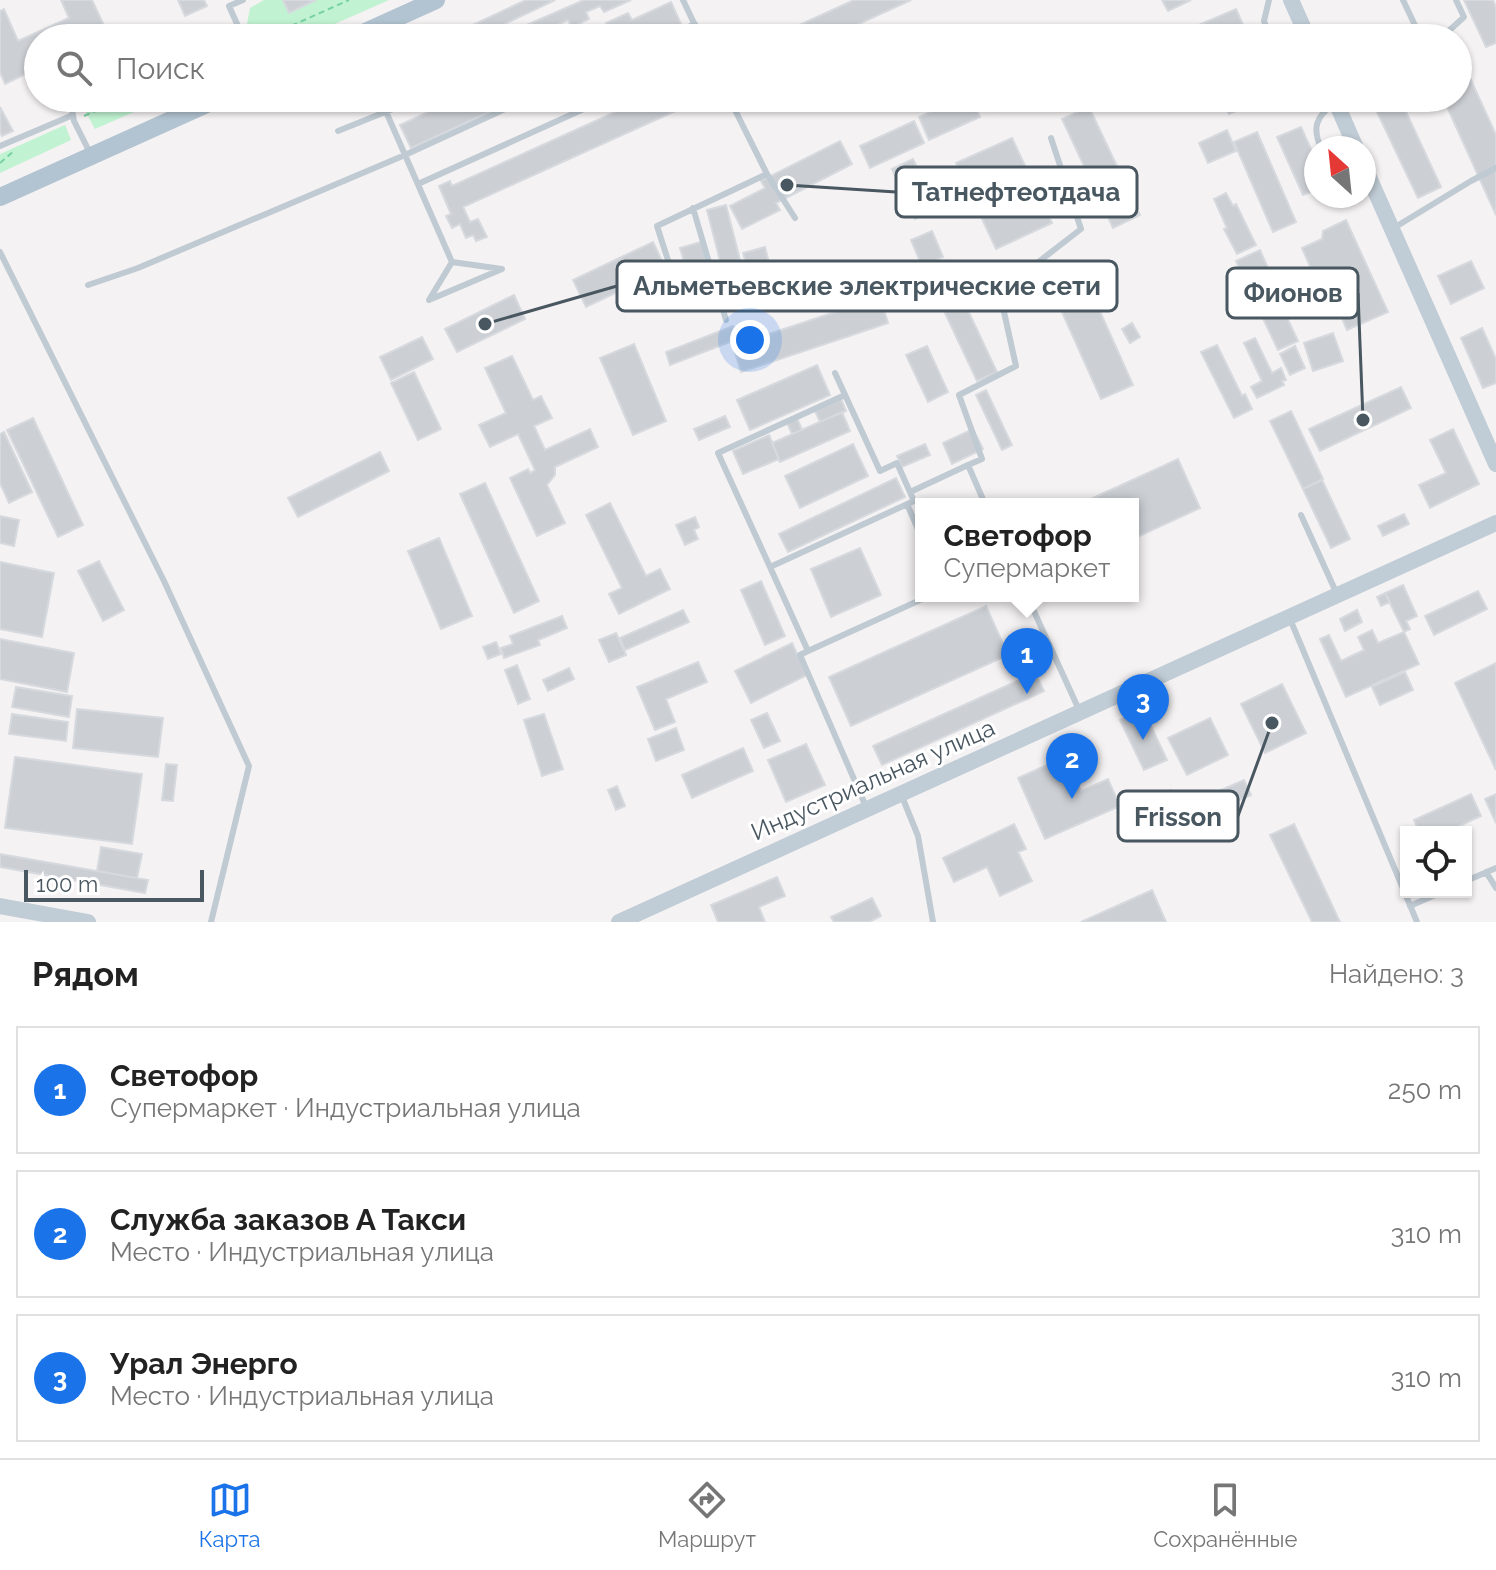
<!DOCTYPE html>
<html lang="ru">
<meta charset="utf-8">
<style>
body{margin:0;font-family:Raleway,sans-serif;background:#f2f2f2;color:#222}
.controls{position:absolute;right:24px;bottom:24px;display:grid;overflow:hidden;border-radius:0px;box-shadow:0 2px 6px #0004}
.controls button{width:72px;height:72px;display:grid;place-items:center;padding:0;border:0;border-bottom:2px solid #e0e0e0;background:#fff;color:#222;font:40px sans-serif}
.compass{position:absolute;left:1304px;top:136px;width:72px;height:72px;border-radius:50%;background:#fff;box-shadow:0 2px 6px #0004;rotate:333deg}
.scale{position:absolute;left:24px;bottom:20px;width:180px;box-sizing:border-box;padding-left:8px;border:4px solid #495761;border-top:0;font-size:22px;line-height:28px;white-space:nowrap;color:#495761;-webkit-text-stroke:6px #fff;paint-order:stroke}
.you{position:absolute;left:750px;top:340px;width:28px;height:28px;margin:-20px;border:6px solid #fff;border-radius:50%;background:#1a73e8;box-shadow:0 0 0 12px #1a73e833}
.badge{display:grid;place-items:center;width:52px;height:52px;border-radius:50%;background:#1a73e8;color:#fff;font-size:26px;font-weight:700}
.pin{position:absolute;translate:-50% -66px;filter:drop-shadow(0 2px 4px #0008)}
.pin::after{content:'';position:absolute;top:42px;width:28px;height:24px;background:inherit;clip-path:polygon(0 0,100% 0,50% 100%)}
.popup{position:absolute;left:915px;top:498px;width:224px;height:104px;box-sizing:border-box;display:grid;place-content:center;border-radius:0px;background:#fff;filter:drop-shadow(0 2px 6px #0005);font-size:26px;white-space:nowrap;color:#767676}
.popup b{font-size:30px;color:#222}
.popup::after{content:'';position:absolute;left:50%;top:100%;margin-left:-16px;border:16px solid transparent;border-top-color:#fff}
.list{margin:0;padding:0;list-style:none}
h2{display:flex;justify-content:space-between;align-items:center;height:104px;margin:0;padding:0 32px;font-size:34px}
h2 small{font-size:26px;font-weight:400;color:#767676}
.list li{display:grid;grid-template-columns:52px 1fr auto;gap:24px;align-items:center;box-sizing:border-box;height:128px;margin:0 16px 16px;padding:0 16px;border:2px solid #e0e0e0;border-radius:0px}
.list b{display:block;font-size:30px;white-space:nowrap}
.list p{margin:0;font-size:26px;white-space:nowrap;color:#767676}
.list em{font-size:26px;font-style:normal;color:#767676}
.icon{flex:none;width:44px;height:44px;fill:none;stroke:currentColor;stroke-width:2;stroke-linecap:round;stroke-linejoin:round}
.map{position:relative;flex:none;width:1496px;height:922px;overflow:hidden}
.search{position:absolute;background:#fff;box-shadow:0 2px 6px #0004;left:24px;right:24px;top:24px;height:88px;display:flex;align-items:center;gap:20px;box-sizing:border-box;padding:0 28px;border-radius:44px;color:#767676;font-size:30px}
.sheet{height:536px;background:#fff}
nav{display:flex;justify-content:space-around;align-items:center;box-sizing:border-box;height:112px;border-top:2px solid #e0e0e0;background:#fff;font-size:22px;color:#767676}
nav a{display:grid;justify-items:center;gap:4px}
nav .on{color:#1a73e8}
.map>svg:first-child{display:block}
.green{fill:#c1f2d1}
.building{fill:#ccd0d5;stroke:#d6d9de;stroke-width:2}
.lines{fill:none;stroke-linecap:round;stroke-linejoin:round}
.path{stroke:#77d2a0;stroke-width:2;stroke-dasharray:6 4;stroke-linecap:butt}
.lane{stroke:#c0cad2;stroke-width:6}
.secondary{stroke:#c0ccd6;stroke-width:16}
.primary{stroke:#b2c3d1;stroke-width:18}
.labels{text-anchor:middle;stroke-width:6;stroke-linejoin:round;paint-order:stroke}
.street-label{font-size:24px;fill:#495761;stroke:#fff}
.leader{fill:none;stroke:#495761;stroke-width:3}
.callout-dot{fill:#495761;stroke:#fff;stroke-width:3}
.callout{fill:#fff;stroke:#495761;stroke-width:3}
.callout-label{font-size:26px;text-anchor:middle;font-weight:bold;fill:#495761}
</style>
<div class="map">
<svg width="1496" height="922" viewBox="0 0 1496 922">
<rect width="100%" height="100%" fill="#f5f2f3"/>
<path class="green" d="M264,0h19l6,12 27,-12h73l-86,38h-54l-4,-3 5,-27z
M103,98h63l-71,31 -12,-22z
M65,125l6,15 -71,33v-19z"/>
<path class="building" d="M61,0h31l17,36 -4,2h-67v30l-33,16 -5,-12v-61l4,-2 14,32 51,-23z
M178,0h26l3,6 -22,10z
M283,0h33l-27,13z
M526,0h29l-78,37 -2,-4 -9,4 -4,-7z
M584,0h47l-27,12 -4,-6 -14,6 3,7 -17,8 -4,-7 -14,6 3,5 -7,4 -3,-7 -22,10h-28z
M854,0h57l-83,38h-57z
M1162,0h29l-23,11z
M1464,0h29l3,7v36l-10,4z
M671,2l10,22 -31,14h-57l16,-7 -3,-8 22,-10 4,7z
M1236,9l13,29h-50l-5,-11z
M1470,78l26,57v80l-53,-117h15v-14z
M459,98h61l-109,50 -11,-23z
M646,98h58l-241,109 7,15 8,-3 9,18 -11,4 -3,-6 -7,3 -6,-14 -8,4 -6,-12 5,-2 -12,-28 11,-5 2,5z
M962,98h10l8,19 -51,23 -10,-23z
M989,98h34l-28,13z
M1222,98h43l-36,16z
M1401,101l40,86 -23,11 -41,-86z
M0,107l13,24 -11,5 -2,-4z
M1089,107l51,108 -27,13 -51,-109z
M914,121l10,22 -54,25 -10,-22z
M1301,127l15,33v30l-13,5 -26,-58z
M1227,130l9,21 -28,12 -9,-20z
M1257,132l39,90 -23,10 -39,-90z
M1012,138l40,85 -56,26 -40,-86z
M840,141l12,23 -76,39 4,7 -38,19 -12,-23 35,-18 -4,-7z
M913,159l24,50 -22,10 -23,-50z
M1226,193l7,13 3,-2 20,41 -19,9 -13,-25 3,-1 -13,-29z
M1348,196h13l1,2 -11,5z
M726,205l21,82 -19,5 -21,-82z
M1346,220l42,92 -41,18 -6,-14 -13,-8 -26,-60 20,-9 1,-8z
M932,231l11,26 -21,9 -11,-26z
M653,242l13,27 -80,38 -13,-27z
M701,242l16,56 -21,6 -16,-56z
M765,247l14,55 -21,6 -15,-55z
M1260,250l12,27 -3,2 29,62 -20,9 -42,-89z
M1471,261l13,27 -33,16 -13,-28z
M1080,267l53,118 -32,14 -53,-118z
M956,285l41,87 -20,9 -41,-87z
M514,295l11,24 -68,33 -12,-23z
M880,297l8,26 -147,49 -8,-26z
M1132,323l8,14 -10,6 -8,-14z
M733,326l5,13 -68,26 -4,-13z
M1482,328l14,31v24l-13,5 -22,-50z
M1333,333l10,28 -30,10 -9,-28z
M422,337l11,22 -42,21 -11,-23z
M1255,338l17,35 9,-5 5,12 -4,1 2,4 -27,13 -6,-11 11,-6 -18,-38z
M634,344l32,77 -33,14 -33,-77z
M1217,345l25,51 3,-2 7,15 -18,9 -33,-66z
M927,346l21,46 -20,10 -22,-47z
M1295,346l10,22 -15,7 -10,-21z
M512,356l21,44 8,-4 11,22 -18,8 11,24 45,-21 8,18 -43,20v8l-8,10 18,38 -28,13 -27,-58 18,-9 2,4 5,-3 -17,-36 -28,13 -11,-22 27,-12 -21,-45z
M817,365l13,30 -80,35 -13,-30z
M414,372l27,57 -23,11 -27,-57z
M1401,387l10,21 -91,43 -11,-22z
M986,390l26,55 -10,5 -26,-55z
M841,399l5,12 -26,11 -5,-11z
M1291,411l32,68 -20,10 -33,-68z
M842,412l8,19 -70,31 -8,-19z
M725,416l5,11 -31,13 -5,-11z
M33,418l50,107 -25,12 -51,-107z
M797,418l5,12 -10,4 -5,-11z
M973,429l10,20 -31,15 -9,-21z
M1453,429l26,55 -49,24 -11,-23 27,-12 -16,-33z
M4,432l28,60 -23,11 -9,-20v-49z
M769,435l10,24 -36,15 -10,-23z
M853,444l15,32 -68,32 -15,-32z
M925,444l5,11 -28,12 -5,-11z
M380,452l9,19 -91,46 -10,-19z
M1178,459l22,49 -67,31v-35h-53z
M896,478l9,19 -117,55 -9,-18z
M1322,480l28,59 -19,9 -28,-59z
M485,483l54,118 -25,12 -54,-119z
M610,503l36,73 14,-7 10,20 -51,25 -10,-20 13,-6 -36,-73z
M1404,514l5,10 -26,12 -5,-10z
M0,516l19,4 -5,26 -14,-3z
M695,517l4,10 -5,3 4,9 -13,6 -9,-20z
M439,538l33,78 -31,13 -33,-78z
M860,548l21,47 -50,22 -20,-48z
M99,561l25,49 -21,11 -25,-50z
M0,562l54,11 -12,64 -42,-8z
M761,581l24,55 -20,9 -24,-55z
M1403,585l14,31 -11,5 4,8 -6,3 -19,-39z
M1478,591l9,18 -53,26 -9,-19z
M1385,593l5,9 -9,4 -4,-9z
M986,606l22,49 -157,71 -22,-49z
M683,610l6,12 -64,28 -5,-12z
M1357,610l5,12 -17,9 -5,-12z
M562,616l5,12 -29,12 2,5 -36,13 -3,-10 12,-4 -3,-8z
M1372,630l6,13 26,-11 15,32 -73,33 -26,-58 9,-4 12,26 23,-11 -6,-13z
M616,633l10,22 -17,7 -10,-22z
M0,639l74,14 -7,39 -67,-13z
M496,642l5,12 -13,5 -5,-12z
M792,643l15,32 -56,28 -16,-32z
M698,662l9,20 -41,17 9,23 -20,8 -18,-43z
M1496,663v107l-41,-87z
M517,665l13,34 -12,5 -13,-34z
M569,668l5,11 -26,12 -5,-11z
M1405,672l8,18 -33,15 -8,-18z
M1035,673l9,18 -162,74 -9,-19z
M1282,684l24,49 -41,20 -24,-49z
M16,687l56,9 -3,21 -57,-10z
M77,709l86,9 -5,39 -85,-9z
M1143,709l24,51 -23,10 -24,-50z
M767,713l13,28 -16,7 -13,-28z
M12,714l56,8 -2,19 -57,-7z
M544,714l19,55 -21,7 -18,-56z
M1210,718l18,37 -41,20 -19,-37z
M676,728l8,22 -28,11 -8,-22z
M806,744l19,41 -39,17 -18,-42z
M743,748l10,23 -61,27 -10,-23z
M15,757l127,17 -10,70 -127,-16z
M1065,757l16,34 27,-12 12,27 -75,33 -27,-61z
M166,764l11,1 -4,36 -11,-1z
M1244,780l7,15 -23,10 -7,-15z
M617,786l8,20 -9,4 -8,-20z
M1171,790l14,37 -11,5 -14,-37z
M1471,794l10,22 -35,16h-27l-5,-12z
M1496,794v29l-11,-24z
M1014,824l12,25 -8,3 14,29 -32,15 -13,-29 -33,15 -11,-24z
M1294,824l46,98h-28l-42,-87z
M101,847l41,7 -5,24 -40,-7z
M0,854l148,26 -3,13 -145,-26z
M777,877l8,19 -26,11 6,15h-47l-7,-17z
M1152,890l14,32h-85z
M872,898l9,18 -12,6h-35l-3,-5z"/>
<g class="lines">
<path class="path" d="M264,38l85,-38
M84,116l42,-18
M0,163l14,-12"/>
<path class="lane" d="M683,0l18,38
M1269,0l-5,21 6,17
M1403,0l18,38
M235,38l7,-3 -13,-29 14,-6
M664,38l31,-14
M1441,38l23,-21 -8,-17
M70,98l4,23 16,32
M380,98l72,164
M744,98h8
M826,98l12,5 11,-5
M1340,111l20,-13
M338,131l82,-33
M0,146l73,-31
M1321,148c-9,-20 -5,-31 12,-44
M767,174l28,44
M418,184l190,-86
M693,208l33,112
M1392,229l79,-48 25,-13
M0,252l164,329 85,185 -38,156
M452,262l50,7 -73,31z
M88,285l50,-17 267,-113 124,-57
M619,301l54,-25 -16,-50 110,-52 -38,-76
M835,373l45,98 17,-8 17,38 -144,66 38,84 -8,4 67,154
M968,465l14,-6 -23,-64 57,-29 -14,-63 26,-33 53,-41 -30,-91
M910,492l58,-27 17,39
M907,504l14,32
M1301,515l35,77
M770,567l-52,-114 127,-58
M1027,596l53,116
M1290,619l127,303
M808,651l121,-55
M901,794l17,42 15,86
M1486,872l10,16
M1466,881l30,-13
M1410,906l32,-14"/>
<path class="secondary" d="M1291,0l17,38
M1334,98l22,50
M1364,166l132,298
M0,906l88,16
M619,922l877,-399"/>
<path class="primary" d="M352,38l84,-38
M0,197l220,-99"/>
</g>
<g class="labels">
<g class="street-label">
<text transform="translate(873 780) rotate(-24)" y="8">Индустриальная улица</text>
</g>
</g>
<path class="leader" d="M787 185L896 192M485 324L617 286M1363 420L1358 293M1272 723L1238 816"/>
<g class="callout-dot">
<circle cx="787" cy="185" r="8"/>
<circle cx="485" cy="324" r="8"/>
<circle cx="1363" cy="420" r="8"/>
<circle cx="1272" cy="723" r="8"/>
</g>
<g class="callout">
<rect x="896" y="167" width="241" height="50" rx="8"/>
<rect x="617" y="261" width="500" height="50" rx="8"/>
<rect x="1227" y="268" width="131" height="50" rx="8"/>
<rect x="1118" y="791" width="120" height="50" rx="8"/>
</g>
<g class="callout-label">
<text x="1016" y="201">Татнефтеотдача</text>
<text x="867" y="295">Альметьевские электрические сети</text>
<text x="1293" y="302">Фионов</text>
<text x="1178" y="826">Frisson</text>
</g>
</svg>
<div class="controls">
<button><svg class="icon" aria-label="locate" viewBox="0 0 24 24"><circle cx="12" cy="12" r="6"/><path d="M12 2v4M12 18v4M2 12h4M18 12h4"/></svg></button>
</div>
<svg class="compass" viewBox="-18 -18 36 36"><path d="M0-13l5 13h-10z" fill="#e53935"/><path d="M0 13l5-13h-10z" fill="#767676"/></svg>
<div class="scale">100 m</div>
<div class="you"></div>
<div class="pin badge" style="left:1027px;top:694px">1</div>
<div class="popup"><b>Светофор</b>Супермаркет</div>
<div class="pin badge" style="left:1072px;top:799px">2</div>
<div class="pin badge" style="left:1143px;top:740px">3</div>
<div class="search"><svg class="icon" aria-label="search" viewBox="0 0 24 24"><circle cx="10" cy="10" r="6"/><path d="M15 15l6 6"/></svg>Поиск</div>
</div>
<section class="sheet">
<h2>Рядом<small>Найдено: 3</small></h2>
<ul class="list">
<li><span class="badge">1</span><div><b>Светофор</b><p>Супермаркет · Индустриальная улица</p></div><em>250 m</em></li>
<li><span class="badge">2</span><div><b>Служба заказов А Такси</b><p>Место · Индустриальная улица</p></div><em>310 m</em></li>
<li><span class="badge">3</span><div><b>Урал Энерго</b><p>Место · Индустриальная улица</p></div><em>310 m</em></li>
</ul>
</section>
<nav>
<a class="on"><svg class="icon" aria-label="map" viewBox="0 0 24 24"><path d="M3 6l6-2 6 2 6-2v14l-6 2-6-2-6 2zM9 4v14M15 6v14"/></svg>Карта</a>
<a><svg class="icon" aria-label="directions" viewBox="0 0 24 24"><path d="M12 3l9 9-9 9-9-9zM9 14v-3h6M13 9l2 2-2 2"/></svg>Маршрут</a>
<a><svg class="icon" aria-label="saved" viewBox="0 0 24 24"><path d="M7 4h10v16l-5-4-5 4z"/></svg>Сохранённые</a>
</nav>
